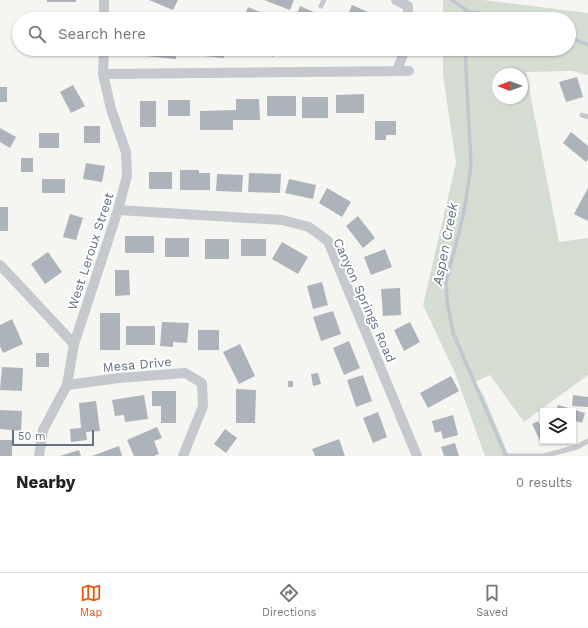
<!DOCTYPE html>
<style>
body{margin:0;font-family:"Work Sans",sans-serif;background:#f6f6f6;color:#222}
.controls{position:absolute;right:12px;bottom:12px;display:grid;overflow:hidden;border-radius:0px;box-shadow:0 1px 3px #0004}
.controls button{width:36px;height:36px;display:grid;place-items:center;padding:0;border:0;border-bottom:1px solid #e0e0e0;background:#fff;color:#222;font:20px sans-serif}
.compass{position:absolute;left:492px;top:68px;width:36px;height:36px;border-radius:50%;background:#fff;box-shadow:0 1px 3px #0004;rotate:270deg}
.scale{position:absolute;left:12px;bottom:10px;width:82px;box-sizing:border-box;padding-left:4px;border:2px solid #637184;border-top:0;font-size:11px;line-height:14px;white-space:nowrap;color:#637184;-webkit-text-stroke:3px #fff;paint-order:stroke}
.list{margin:0;padding:0;list-style:none}
h2{display:flex;justify-content:space-between;align-items:center;height:52px;margin:0;padding:0 16px;font-size:17px}
h2 small{font-size:13px;font-weight:400;color:#767676}
.icon{flex:none;width:22px;height:22px;fill:none;stroke:currentColor;stroke-width:2;stroke-linecap:round;stroke-linejoin:round}
.map{position:relative;flex:none;width:588px;height:456px;overflow:hidden}
.search{position:absolute;background:#fff;box-shadow:0 1px 3px #0004;left:12px;right:12px;top:12px;height:44px;display:flex;align-items:center;gap:10px;box-sizing:border-box;padding:0 14px;border-radius:22px;color:#767676;font-size:15px}
.sheet{height:116px;background:#fff}
nav{display:flex;justify-content:space-around;align-items:center;box-sizing:border-box;height:56px;border-top:1px solid #e0e0e0;background:#fff;font-size:11px;color:#767676}
nav a{display:grid;justify-items:center;gap:2px}
nav .on{color:#ea580c}
.map>svg:first-child{display:block}
.green{fill:#d5ddd3;fill-rule:evenodd}
.lines{fill:none;stroke-linecap:round;stroke-linejoin:round}
.stream{stroke:#bec7ce;stroke-width:3.5}
.building{fill:#adb3ba}
.lane{stroke:#c5c8cc;stroke-width:5}
.street{stroke:#c5c8cc;stroke-width:10}
.labels{text-anchor:middle;stroke-width:4;stroke-linejoin:round;paint-order:stroke}
.street-label{font-size:13px;fill:#637184;stroke:#fff}
.water-label{font-size:14px;font-style:italic;fill:#5f7381;stroke:#fff}
</style>
<div class="map">
<svg width="588" height="456" viewBox="0 0 588 456">
<rect width="100%" height="100%" fill="#f5f6f2"/>
<path class="green" d="M440,0h43l105,13v62l-16,-4 -46,1 33,170 29,-4v137l-64,47 -34,-47 -15,7 9,14 25,60h-24l-30,-83 -32,-68 33,-142 -13,-88v-26h126v-30h-126v-18zM498,74h24v24h-24z"/>
<g class="lines">
<path class="stream" d="M452,0l17,12 24,3 15,4
M468,19l1,-7
M569,37l19,8
M465,49l6,116 -5,35 -6,29 -14,53 1,18 6,33 53,123"/>
</g>
<path class="building" d="M47,0h29v2h-29z
M149,0h29l-5,10z
M264,0h30l-4,10z
M352,5l32,14h-38z
M300,6l30,13h-35z
M248,7l28,12h-33z
M44,12h22v7h-22z
M44,49h26v3h-26z
M135,49h42l-1,10 -42,-4z
M184,49h41l-1,9 -41,-4z
M253,49h23l-3,8z
M307,49h21l-3,7z
M362,49h18l-3,6z
M577,77l6,20 -17,5 -7,-20z
M73,85l12,21 -14,7 -11,-21z
M0,87h7v15h-7z
M364,94v19h-28v-18z
M267,96h29v20h-29z
M302,97h26v21h-26z
M236,99h23l1,21h-27v10h-33v-19l36,-1z
M168,100h22v16h-22z
M140,101h16v26h-16z
M375,121h21v14h-10v5h-11z
M84,126h16v17h-16z
M0,128l16,9 -6,11 -10,-6z
M571,132l17,14v13l-2,3 -23,-19z
M39,133h20v15h-20z
M21,158h12v14h-12z
M86,163l19,3 -3,16 -19,-3z
M180,170h19v3h11v17h-30z
M149,172h23v17h-23z
M249,173l32,1 -1,19 -32,-1z
M217,174l26,1 -1,17 -26,-1z
M42,179h23v14h-23z
M289,179l27,6 -3,14 -28,-6z
M327,188l24,14 -9,15 -23,-14z
M588,188v33l-14,-7z
M0,207h8v24h-8z
M70,214l13,4 -7,22 -13,-3z
M358,216l17,22 -12,10 -17,-22z
M125,236h29v17h-29z
M165,238h24v19h-24z
M205,239h24v20h-24z
M241,239h25v17h-25z
M282,242l26,15 -10,17 -26,-15z
M385,249l7,18 -21,8 -7,-18z
M48,252l14,20 -17,12 -14,-20z
M115,270h14l1,25 -15,1z
M322,282l6,23 -15,4 -6,-23z
M400,288l1,27 -18,1 -2,-27z
M333,311l8,23 -20,7 -8,-24z
M100,313h20v37h-20z
M12,319l11,25 -20,9 -3,-7v-21z
M162,322l27,1 -2,20 -14,-1v5l-13,-1z
M410,322l10,20 -16,9 -10,-21z
M126,326h29v19h-29z
M198,330h21v20h-21z
M349,341l11,27 -16,7 -11,-27z
M240,344l15,32 -16,8 -16,-32z
M36,353h13v14h-13z
M2,367l21,1 -1,23 -22,-1z
M318,373l3,11 -8,2 -2,-12z
M363,375l9,26 -16,6 -9,-27z
M451,376l8,15 -31,17 -8,-15z
M288,381h5v6h-5z
M236,389l20,1 -1,33h-19z
M152,391h24v32h-15v-17h-9z
M144,395l4,24 -23,3 -1,-7 -9,1 -3,-16z
M573,395l15,2v10l-16,-1z
M96,401l4,30 -14,1 1,8 -16,2 -1,-13 11,-1 -2,-25z
M558,405l27,8 -3,10 -9,-3v-9h-17z
M0,410l22,1 -1,20 -21,-2z
M378,412l9,25 -14,6 -10,-25z
M453,415l5,20 -15,4 -2,-8 -6,2 -3,-12z
M538,421l5,11v8l-3,1 -8,-17z
M157,427l5,11 -8,3 5,13 -5,2h-20l-7,-16z
M225,429l12,9 -11,15 -12,-9z
M339,439l6,17h-30l-3,-7z
M0,440h12v16h-12z
M455,443l4,13h-15l-3,-9z
M119,446l3,10h-30z
M79,450l2,6h-21z"/>
<g class="lines">
<path class="lane" d="M321,6l3,-6
M582,115l6,2
M506,456h38l33,-9 11,-6"/>
<path class="street" d="M396,0l12,6v13
M104,19v-19
M397,71l8,-22
M103,74l306,-3
M118,210l164,10 27,7 19,14 89,215
M0,265l74,79
M67,385l52,-7 66,-5 17,10 1,23 -20,50
M39,456l4,-26 24,-45 7,-41 44,-134 9,-34 -1,-24 -15,-43 -8,-35 1,-25"/>
</g>
<g class="labels">
<g class="street-label">
<text transform="translate(90 251) rotate(-72)" y="5">West Leroux Street</text>
<text transform="translate(365 300) rotate(66)" y="5">Canyon Springs Road</text>
<text transform="translate(137 364) rotate(-5)" y="5">Mesa Drive</text>
</g>
<g class="water-label">
<text transform="translate(445 244) rotate(-79)" y="5">Aspen Creek</text>
</g>
</g>
</svg>
<div class="controls">
<button><svg class="icon" aria-label="layers" viewBox="0 0 24 24"><path d="M12 4l9 5-9 5-9-5zM3 14l9 5 9-5"/></svg></button>
</div>
<svg class="compass" viewBox="-18 -18 36 36"><path d="M0-13l5 13h-10z" fill="#e53935"/><path d="M0 13l5-13h-10z" fill="#767676"/></svg>
<div class="scale">50 m</div>
<div class="search"><svg class="icon" aria-label="search" viewBox="0 0 24 24"><circle cx="10" cy="10" r="6"/><path d="M15 15l6 6"/></svg>Search here</div>
</div>
<section class="sheet">
<h2>Nearby<small>0 results</small></h2>
<ul class="list">
</ul>
</section>
<nav>
<a class="on"><svg class="icon" aria-label="map" viewBox="0 0 24 24"><path d="M3 6l6-2 6 2 6-2v14l-6 2-6-2-6 2zM9 4v14M15 6v14"/></svg>Map</a>
<a><svg class="icon" aria-label="directions" viewBox="0 0 24 24"><path d="M12 3l9 9-9 9-9-9zM9 14v-3h6M13 9l2 2-2 2"/></svg>Directions</a>
<a><svg class="icon" aria-label="saved" viewBox="0 0 24 24"><path d="M7 4h10v16l-5-4-5 4z"/></svg>Saved</a>
</nav>
